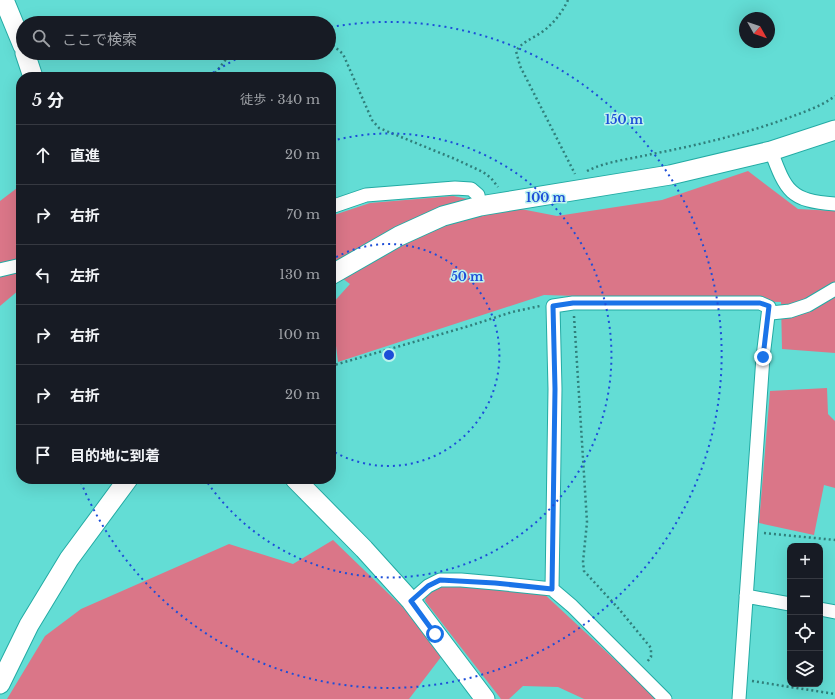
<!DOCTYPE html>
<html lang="ja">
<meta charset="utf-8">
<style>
body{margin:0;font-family:"Libre Baskerville","Noto Sans JP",serif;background:#242831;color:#f1f3f6}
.controls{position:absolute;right:12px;bottom:12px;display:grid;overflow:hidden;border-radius:8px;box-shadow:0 4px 16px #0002}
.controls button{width:36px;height:36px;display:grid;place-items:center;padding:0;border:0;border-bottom:1px solid #363941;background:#171b24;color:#f1f3f6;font:20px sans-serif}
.compass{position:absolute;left:739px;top:12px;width:36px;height:36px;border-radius:50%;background:#171b24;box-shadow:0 4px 16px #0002;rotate:130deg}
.stop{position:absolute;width:12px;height:12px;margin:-9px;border:3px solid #1a73e8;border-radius:50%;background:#fff}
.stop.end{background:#1a73e8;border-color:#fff;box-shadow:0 1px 4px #0008}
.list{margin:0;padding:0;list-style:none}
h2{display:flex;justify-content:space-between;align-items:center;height:52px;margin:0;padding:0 16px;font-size:17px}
h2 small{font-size:13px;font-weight:400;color:#9ea1a6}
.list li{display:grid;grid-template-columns:26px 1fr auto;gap:12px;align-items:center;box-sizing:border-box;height:60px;padding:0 16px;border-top:1px solid #363941}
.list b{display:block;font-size:15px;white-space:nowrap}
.list em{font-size:13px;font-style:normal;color:#9ea1a6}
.icon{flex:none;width:22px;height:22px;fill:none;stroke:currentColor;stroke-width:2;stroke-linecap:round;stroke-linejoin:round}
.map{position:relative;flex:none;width:835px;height:699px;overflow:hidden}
.search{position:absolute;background:#171b24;box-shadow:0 4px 16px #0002;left:16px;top:16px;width:320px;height:44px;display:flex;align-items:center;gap:10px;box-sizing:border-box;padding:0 14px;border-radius:22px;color:#9ea1a6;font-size:15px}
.panel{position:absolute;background:#171b24;box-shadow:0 4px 16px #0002;left:16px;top:72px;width:320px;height:412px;border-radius:16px}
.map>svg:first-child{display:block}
.green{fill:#da7688}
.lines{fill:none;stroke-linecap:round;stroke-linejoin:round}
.street-casing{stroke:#23aba4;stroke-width:15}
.secondary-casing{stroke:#23aba4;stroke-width:21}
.path{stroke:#307f7b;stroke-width:2.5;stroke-dasharray:2 3;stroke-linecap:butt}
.street{stroke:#fff;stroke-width:13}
.secondary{stroke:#fff;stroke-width:19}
.route{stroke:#1a73e8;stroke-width:5}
.ring{fill:none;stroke:#1d4ed8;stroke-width:2;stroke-dasharray:2 4}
.centre{fill:#1d4ed8;stroke:#bdf3ee;stroke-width:2}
.ring-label{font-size:12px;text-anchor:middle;font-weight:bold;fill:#1d4ed8;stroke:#bdf3ee;stroke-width:3;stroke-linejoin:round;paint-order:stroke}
</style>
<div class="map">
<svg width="835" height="699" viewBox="0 0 835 699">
<rect width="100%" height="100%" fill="#63ddd5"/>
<path class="green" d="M748,171l50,38 37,2v142l-53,-4 -1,-47 -237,-7 -206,67 -7,-57 19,-21 -19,-14v-54l39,-13 83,-7 104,20 105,-16z
M21,185l-2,105 -19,16v-105z
M827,388l1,26 7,7v67l-11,-3 -10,50 -55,-12 11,-132z
M333,540l87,84 21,33 -32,42h-402l38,-63 36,-27 148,-65 64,20z
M439,585l102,6 116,108h-73l-26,-12 -35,-1 -14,13h-8l-76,-98 2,-8z"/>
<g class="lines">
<defs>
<path id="street" d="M771,151c15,40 19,50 64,53
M331,207l35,-12 89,-7 16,1 7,6 2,11
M0,270l21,-5
M769,307l2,6 19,-2 18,-6 27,-16
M552,589l3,-200 -2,-83 20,-3h187l9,4
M746,596l44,8
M411,601l17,-15 12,-6h21l34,3 57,6 20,17 93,93
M820,609l15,3
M739,699l24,-342 6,-50"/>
<path id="secondary" d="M4,0l19,46
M25,53l8,24
M331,275l68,-39 44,-20 37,-10 190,-31 101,-24 64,-21
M295,479l69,70 47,52 74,98
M0,684l29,-59 40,-66 59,-80"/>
</defs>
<use href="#street" class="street-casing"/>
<use href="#secondary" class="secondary-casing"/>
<path class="path" d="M568,0c-6,13 -15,24 -26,32 -10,7 -20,10 -26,19l4,15 55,108
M329,42l14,12 29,66 7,8 76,31 28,13 8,6 7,9
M212,77l15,-19 8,-5
M587,171c20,-10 44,-12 65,-17 47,-9 92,-20 136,-36 16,-6 34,-12 47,-22
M574,316l13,206 -4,40 1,9 35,38 32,39v9l-4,5
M331,366l138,-40 43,-14 28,-6
M764,533l71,7
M752,681l83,13"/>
<use href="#street" class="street"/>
<use href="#secondary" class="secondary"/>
</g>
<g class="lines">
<path class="route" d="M435,634l-24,-33 17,-15 12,-6 55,3 57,6 3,-200 -2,-83 20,-3h187l9,3 -6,51"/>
</g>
<g class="ring">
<path d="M331 260A111 111 0 1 1 331 450"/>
<path d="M332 141A222 222 0 1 1 205 479"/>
<path d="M208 76A333 333 0 0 1 248 53M331 27A333 333 0 1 1 80 480"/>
</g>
<circle cx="389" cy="355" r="6" class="centre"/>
<g class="ring-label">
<text x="624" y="124">150 m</text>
<text x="546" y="202">100 m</text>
<text x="467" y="281">50 m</text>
</g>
</svg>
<div class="controls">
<button>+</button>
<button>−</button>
<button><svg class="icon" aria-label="locate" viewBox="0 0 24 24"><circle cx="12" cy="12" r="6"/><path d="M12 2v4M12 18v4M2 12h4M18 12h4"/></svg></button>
<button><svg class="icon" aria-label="layers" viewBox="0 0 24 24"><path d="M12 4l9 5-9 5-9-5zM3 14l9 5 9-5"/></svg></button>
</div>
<svg class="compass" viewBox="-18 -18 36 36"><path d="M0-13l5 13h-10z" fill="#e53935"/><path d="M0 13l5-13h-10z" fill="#9ea1a6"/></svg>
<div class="stop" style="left:435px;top:634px"></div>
<div class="stop end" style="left:763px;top:357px"></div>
<div class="search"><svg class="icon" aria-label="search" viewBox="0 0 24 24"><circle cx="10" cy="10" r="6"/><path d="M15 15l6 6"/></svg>ここで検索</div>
<section class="panel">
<h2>5 分<small>徒歩 · 340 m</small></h2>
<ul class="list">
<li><svg class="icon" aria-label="ahead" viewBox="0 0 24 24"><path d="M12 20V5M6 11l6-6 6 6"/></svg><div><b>直進</b></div><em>20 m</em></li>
<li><svg class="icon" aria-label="right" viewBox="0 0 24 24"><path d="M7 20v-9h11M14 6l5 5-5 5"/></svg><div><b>右折</b></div><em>70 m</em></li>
<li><svg class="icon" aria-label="left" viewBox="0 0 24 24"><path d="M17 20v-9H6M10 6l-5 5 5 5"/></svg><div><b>左折</b></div><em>130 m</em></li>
<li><svg class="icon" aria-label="right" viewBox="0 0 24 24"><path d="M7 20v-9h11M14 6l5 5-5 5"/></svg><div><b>右折</b></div><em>100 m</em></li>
<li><svg class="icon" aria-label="right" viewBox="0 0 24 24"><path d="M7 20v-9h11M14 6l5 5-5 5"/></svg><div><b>右折</b></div><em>20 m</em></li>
<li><svg class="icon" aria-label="arrive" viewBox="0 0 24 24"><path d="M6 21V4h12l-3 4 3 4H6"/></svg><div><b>目的地に到着</b></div></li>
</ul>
</section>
</div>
